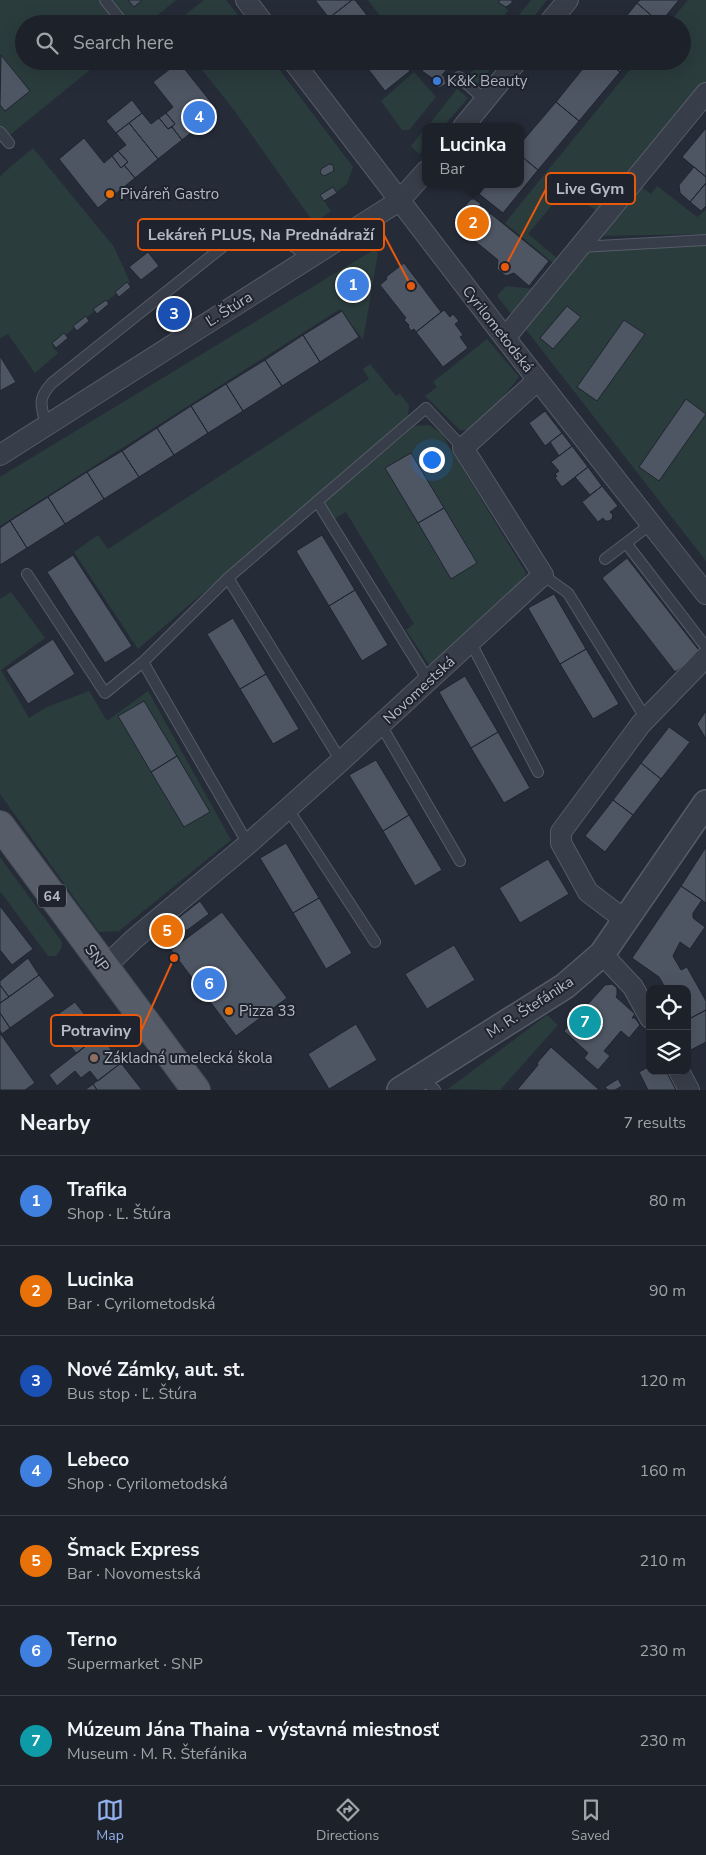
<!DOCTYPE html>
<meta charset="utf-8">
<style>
body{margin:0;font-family:"Nunito Sans",sans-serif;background:#292e36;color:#f1f3f6}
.controls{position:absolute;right:15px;bottom:15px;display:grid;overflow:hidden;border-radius:10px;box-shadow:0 5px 20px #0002}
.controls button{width:45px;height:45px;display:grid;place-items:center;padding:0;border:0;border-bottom:1px solid #3a3e47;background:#1c212a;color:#f1f3f6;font:25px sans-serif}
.you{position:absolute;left:431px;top:459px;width:18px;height:18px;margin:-12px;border:4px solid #fff;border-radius:50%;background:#1a73e8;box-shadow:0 0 0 8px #1a73e833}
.badge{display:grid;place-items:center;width:32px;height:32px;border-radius:50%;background:#92b0eb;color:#fff;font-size:16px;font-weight:700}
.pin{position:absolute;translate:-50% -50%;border:2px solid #fff;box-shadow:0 1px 5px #0006}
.popup{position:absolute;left:422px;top:123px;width:102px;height:65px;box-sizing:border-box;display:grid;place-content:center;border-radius:10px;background:#1c212a;filter:drop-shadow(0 1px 4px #0005);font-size:16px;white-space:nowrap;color:#a0a3a8}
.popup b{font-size:19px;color:#f1f3f6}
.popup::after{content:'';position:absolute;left:50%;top:100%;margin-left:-10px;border:10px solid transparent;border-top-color:#1c212a}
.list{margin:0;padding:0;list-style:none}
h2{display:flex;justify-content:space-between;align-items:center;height:65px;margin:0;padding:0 20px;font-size:21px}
h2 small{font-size:16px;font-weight:400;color:#a0a3a8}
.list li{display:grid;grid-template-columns:32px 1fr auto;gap:15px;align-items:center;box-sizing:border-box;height:90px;padding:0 20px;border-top:1px solid #3a3e47}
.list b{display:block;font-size:19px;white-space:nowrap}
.list p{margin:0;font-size:16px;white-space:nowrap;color:#a0a3a8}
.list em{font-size:16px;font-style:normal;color:#a0a3a8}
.icon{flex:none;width:28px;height:28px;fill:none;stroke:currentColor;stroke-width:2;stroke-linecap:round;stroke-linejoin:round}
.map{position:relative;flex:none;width:706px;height:1090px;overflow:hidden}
.search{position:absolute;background:#1c212a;box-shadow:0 5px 20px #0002;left:15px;right:15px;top:15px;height:55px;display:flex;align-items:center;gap:12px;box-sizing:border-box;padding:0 18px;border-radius:28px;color:#a0a3a8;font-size:19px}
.sheet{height:695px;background:#1c212a}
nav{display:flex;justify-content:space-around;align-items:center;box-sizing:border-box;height:70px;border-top:1px solid #3a3e47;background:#1c212a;font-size:14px;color:#a0a3a8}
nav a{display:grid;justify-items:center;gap:2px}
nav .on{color:#92b0eb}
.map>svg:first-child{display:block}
.green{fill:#2b3c3d}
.building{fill:#4e5663;stroke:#1f2530}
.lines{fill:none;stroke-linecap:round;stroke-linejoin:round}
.service-casing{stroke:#565c67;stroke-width:12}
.minor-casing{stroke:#565c67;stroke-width:22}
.tertiary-casing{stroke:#565c67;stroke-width:28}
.primary-casing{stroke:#414752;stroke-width:30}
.service{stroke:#383e49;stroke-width:10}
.minor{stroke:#383e49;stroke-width:20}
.tertiary{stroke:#383e49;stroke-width:25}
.primary{stroke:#565d69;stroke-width:28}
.shop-dot{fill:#3f7fe0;stroke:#1e232e;stroke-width:2}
.food-dot{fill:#e8710a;stroke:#1e232e;stroke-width:2}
.education-dot{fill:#8d6e63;stroke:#1e232e;stroke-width:2}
.labels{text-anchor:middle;stroke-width:4;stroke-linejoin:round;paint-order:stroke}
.shield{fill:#1e232e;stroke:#878c97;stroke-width:1}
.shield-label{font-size:14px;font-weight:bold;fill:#b4b9c4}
.poi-label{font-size:15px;fill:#b4b9c4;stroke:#1e232e;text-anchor:start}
.street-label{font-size:15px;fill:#b4b9c4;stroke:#1e232e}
.leader{fill:none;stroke:#e8590c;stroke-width:2}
.callout-dot{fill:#e8590c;stroke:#1e232e;stroke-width:2}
.callout{fill:#1e232e;stroke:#e8590c;stroke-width:2}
.callout-label{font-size:16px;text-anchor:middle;font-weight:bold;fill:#b4b9c4}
</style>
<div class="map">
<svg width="706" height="1090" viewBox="0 0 706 1090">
<rect width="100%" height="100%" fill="#252c38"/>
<path class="green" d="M0,0h176l-29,24h-123v37h77l-101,82z
M204,0h22l19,24h-71z
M368,0h131l9,11 -11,13h-111z
M531,0h16l-19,24h-16z
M688,0h18v82l-107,131 -33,-25 -38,46 31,26 -6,3 -48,-40 132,-162h45v-37h-14z
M195,61h78l80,106 -6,17 -23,17 7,10 -17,12 -80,-113z
M481,61h16l-19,23 -10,-7z
M414,72l22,25 -27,33h-7l-21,-29z
M457,89l11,9 -25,29h-16z
M425,128v19l-6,7 -8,-8z
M33,148l81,99 16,35 -78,64 6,7 -23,20 -27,-39 -8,4v-162z
M637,184l14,10 6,-8 40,31 9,-7v24l-110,2z
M706,245v316l-182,-234 58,-74 14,-3z
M375,249l3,4 -15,87 -23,-31 -340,217v-49z
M506,286l29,3 -22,27 -16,-20z
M487,339l32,38 -42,53h-17l-35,-34 12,-9 -4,-5z
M370,364l26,32 4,-2 9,11 -1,11 -270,233 -64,-97 24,-17 10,14 261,-170 -6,-10z
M429,425l12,8 85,140 -5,14 -91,79 -24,-36 8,-6 -68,-112 -12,7 -9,-17 90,-76z
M11,592l34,46 -44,32 28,48 16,-10 44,-17 18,30 41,-30 83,149 -112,91 -20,1 -99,-138v-195z
M0,857l62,85 -1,7 -5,7h-8l-48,-65z
M547,1015l11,10 -58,65 -52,-1z"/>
<path class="building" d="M128,0h14l-8,7z
M315,0h37l-23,18z
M352,0h3l19,24h-41l-4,-6z
M499,0h13v3l-6,4 -7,-4z
M640,0h39l-19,23 -23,-20z
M637,3l23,20 -1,1h-39z
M1,55l29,36 -25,20 -5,-6z
M362,61h40l8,10 -25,20z
M429,61h13l7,6 -7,8 2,1 2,8 -7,4 -7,-3v-7l-10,-7z
M442,61h12l-5,6z
M589,61h18l13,11 -41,49 -23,-19z
M607,61h21l-8,11z
M179,62l39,49 -36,29 -10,-13 3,-3 -9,-11 7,-6 -20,-25z
M132,100l10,13 -26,20 -10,-12z
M556,102l23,19 -41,49 -18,-15v-11z
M142,113l9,11 8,-6 9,11 4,-2 10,13 -24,19 -29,-36z
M166,113l9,11 -7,5 -9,-11z
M129,123l29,36 -23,19 -11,-13 4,-3 -10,-11 8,-6 -10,-12z
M706,128v49l-24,-20z
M84,138l20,25 8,-7 9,12 3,-3 11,13 -37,30 -39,-49z
M118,151l10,11 -7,6 -9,-12z
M520,155l18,15 -35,43 -24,-19 8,-10h33z
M329,164l4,1 1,6 -10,5 -4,-3 1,-4z
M694,167l12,10v6l-16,19 -10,-9 -1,-8z
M706,183v23l-5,5 -11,-9z
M333,187l4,6 -13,8 -4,-6z
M471,199h3l7,5 -11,14h-3l-5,-4 -1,-3z
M484,207l6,6 -14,18 -7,-6 -1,-5 8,-9 2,2z
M490,213l59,48 -20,25 -15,-13 -8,3 -9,-7 1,-9 -28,-23z
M148,252l11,14 -18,14 -12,-13z
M404,263l37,49 -25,20 -2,-3 -3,2 -3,-5 1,-1 -5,-5 2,-2 -26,-33 7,-6 -1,-2z
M127,282l4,5 -12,10 -4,-5z
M106,300l3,4 -12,10 -4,-5z
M567,306l14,11 -28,32 -13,-11z
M444,310l6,7 3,-3 6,7 -4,3 8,11 -3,2 8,11 -25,19 -27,-35z
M342,311l17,26 -39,25 -17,-27z
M86,316l3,5 -12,10 -4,-5z
M624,320l21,14 -48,67 -20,-14z
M64,333l4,5 -12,10 -4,-5z
M303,335l17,27 -38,24 -17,-26z
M0,356l16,26 -16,9z
M265,360l17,26 -39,25 -17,-27z
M226,384l17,27 -35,22 -17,-27z
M686,399l20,15 -47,67 -20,-14z
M191,406l17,27 -34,22 -17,-27z
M545,411l17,22 -17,13 -16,-23z
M157,428l17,27 -35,22 -17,-26z
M562,433l10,13 -13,10 -9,-14z
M572,446l16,21 -26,20 -7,-9 2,-2 -2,-2 4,-3 -8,-9z
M122,451l17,26 -35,22 -17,-27z
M411,453l33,55 -26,15 -33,-55z
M588,467l14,19 -12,9 -15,-18z
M87,472l17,27 -39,25 -17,-27z
M602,486l16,20 -8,6 3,3 -1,4 -3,2h-4l-2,-3 -5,4 -16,-20z
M48,497l17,27 -38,24 -17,-27z
M444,508l33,55 -26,16 -33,-56z
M10,521l17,27 -27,17v-37z
M322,535l33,55 -26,16 -33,-55z
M73,555l59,91 -27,17 -58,-91z
M627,558l74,95 -26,19 -73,-94z
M355,590l33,55 -26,16 -33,-55z
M554,594l32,55 -26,15 -32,-56z
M233,618l33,56 -26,15 -33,-55z
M53,639l22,35 -47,30 -22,-34z
M586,649l33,55 -26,15 -33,-55z
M266,674l33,55 -26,15 -33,-55z
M465,676l33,56 -27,16 -32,-56z
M144,701l33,55 -26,16 -33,-56z
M706,711v28l-9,-15z
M669,727l21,15 -29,37 -20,-16z
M498,732l32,56 -26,15 -33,-55z
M177,756l33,56 -26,15 -33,-55z
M376,760l33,55 -26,16 -34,-56z
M641,763l20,16 -28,36 -20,-15z
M613,800l20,15 -28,37 -20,-16z
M409,815l33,55 -27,16 -32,-55z
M286,843l33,55 -26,15 -33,-55z
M706,847v56l-25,-17z
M548,859l21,35 -49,29 -21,-35z
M681,886l21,14 -9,13v5l12,9 -15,22 -10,-7 -7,14 8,14 6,-3 19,34v9l-19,10v-31h-21l-7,-12 -27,-19z
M319,898l33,55 -26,16 -33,-56z
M200,901l9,13 -23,17 -9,-12z
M0,906l33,43 -21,16 -12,-15z
M222,912l65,86 -51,38 -65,-86z
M171,923l9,12 -12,9 -9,-13z
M454,945l21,35 -48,29 -22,-35z
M28,958l11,17 -30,22 -9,-12v-4z
M39,975l16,21 -45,32 -10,-15v-10z
M612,984l5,4v7l-1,2 19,17 -3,4h3l5,7 -11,13 -8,-7 -17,20 6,5 -12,14 -14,-12 4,-5 -24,-22 41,-46z
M0,985l9,12 -9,6z
M75,1002l25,33 -24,18 -7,-9 -5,1 -3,-1v-7l2,-2 -7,-8 4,-3 -6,-7z
M706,1010v32l-19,10v-32z
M0,1013l10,15 -8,6 -2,-4z
M57,1020l3,4 -4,3 7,8 -3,5 -4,3 -7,-12 6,-6 -2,-2z
M356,1024l21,36 -48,29 -21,-35z
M0,1033l35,50 -10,7h-25z
M100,1035l21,28 -23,18 -8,-10 -9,7 -6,-7 -18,15 -8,-11z
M551,1047l45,40 3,3h-82l21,-25 -1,-2z
M121,1063l21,27h-45l-4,-6z
M650,1066v5h16l10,19h-28l-9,-18z
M618,1079l4,7 -7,4h-7l-3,-3z
M93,1084l4,6h-12z"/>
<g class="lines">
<defs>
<path id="service" d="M105,0l19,24
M459,77l26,23
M0,132l9,11
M580,247l126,-7
M46,425c-5,-20 -9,-26 6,-42l178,-142c6,-2 13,-5 19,-7 22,-3 44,11 61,24
M317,501l111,179
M626,543l80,104
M605,559l46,-35
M27,574l78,119 38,-31 85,-84 198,-170 37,40
M543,575l25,18 78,126
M228,578l113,183
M471,643l67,129
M143,662l105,182
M381,725l79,136
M288,809l87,133
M421,1077l14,13"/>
<path id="minor" d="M246,0l18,24
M548,24l20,-24
M293,61l212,277 201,256
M463,127l54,-66
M505,338l201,-245
M0,455l399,-254 27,-30
M625,920l-37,-28 -27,-49v-11l80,-108 65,-67
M602,954l31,33 17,31
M104,968l30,-29 114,-95 93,-83 202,-186 -80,-127 75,-68
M679,1071l10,19"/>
<path id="tertiary" d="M400,1090l165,-104 37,-32 104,-151"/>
<path id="primary" d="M0,825l196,265"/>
</defs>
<use href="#service" class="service-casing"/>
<use href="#minor" class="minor-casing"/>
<use href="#tertiary" class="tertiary-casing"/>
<use href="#primary" class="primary-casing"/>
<use href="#service" class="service"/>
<use href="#minor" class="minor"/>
<use href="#tertiary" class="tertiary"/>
<use href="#primary" class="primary"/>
</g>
<circle class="shop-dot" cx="437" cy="81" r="5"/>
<g class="food-dot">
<circle cx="110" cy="194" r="5"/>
<circle cx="229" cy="1011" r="5"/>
</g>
<circle class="education-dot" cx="94" cy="1058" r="5"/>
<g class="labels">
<rect class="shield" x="38" y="884.5" width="28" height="23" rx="4"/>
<g class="shield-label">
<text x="52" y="901">64</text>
</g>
<g class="poi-label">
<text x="447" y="86">K&amp;K Beauty</text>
<text x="120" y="199">Piváreň Gastro</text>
<text x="239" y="1016">Pizza 33</text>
<text x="104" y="1063">Základná umelecká škola</text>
</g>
<g class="street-label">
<text transform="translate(229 309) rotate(-32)" y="5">Ľ. Štúra</text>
<text transform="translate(498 329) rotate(52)" y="5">Cyrilometodská</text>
<text transform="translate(419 690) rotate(-43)" y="5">Novomestská</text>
<text transform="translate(97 958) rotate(54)" y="5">SNP</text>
<text transform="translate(530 1007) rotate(-33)" y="5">M. R. Štefánika</text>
</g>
</g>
<path class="leader" d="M505 267L546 189M411 286L384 235M174 958L141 1031"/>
<g class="callout-dot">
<circle cx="505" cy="267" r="5"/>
<circle cx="411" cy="286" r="5"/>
<circle cx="174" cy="958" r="5"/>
</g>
<g class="callout">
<rect x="546" y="173" width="89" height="31" rx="5"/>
<rect x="138" y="219" width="246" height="31" rx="5"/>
<rect x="51" y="1015" width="90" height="31" rx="5"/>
</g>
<g class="callout-label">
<text x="590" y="194">Live Gym</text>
<text x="261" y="240">Lekáreň PLUS, Na Prednádraží</text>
<text x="96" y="1036">Potraviny</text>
</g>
</svg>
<div class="controls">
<button><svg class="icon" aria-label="locate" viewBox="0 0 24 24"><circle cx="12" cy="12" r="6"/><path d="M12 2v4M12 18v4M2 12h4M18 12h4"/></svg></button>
<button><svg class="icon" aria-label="layers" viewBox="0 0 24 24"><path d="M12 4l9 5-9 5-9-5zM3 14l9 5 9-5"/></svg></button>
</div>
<div class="you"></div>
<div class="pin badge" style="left:353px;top:285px;background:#3f7fe0">1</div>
<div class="pin badge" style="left:473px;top:223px;background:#e8710a">2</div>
<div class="popup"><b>Lucinka</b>Bar</div>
<div class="pin badge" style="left:174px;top:314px;background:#1a4fb4">3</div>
<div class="pin badge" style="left:199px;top:117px;background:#3f7fe0">4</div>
<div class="pin badge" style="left:167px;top:931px;background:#e8710a">5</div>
<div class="pin badge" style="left:209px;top:984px;background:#3f7fe0">6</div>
<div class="pin badge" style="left:585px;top:1022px;background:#0f9aa8">7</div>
<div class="search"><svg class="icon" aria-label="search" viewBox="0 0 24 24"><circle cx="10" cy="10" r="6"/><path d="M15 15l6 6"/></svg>Search here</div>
</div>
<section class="sheet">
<h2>Nearby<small>7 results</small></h2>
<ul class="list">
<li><span class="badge" style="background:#3f7fe0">1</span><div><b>Trafika</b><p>Shop · Ľ. Štúra</p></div><em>80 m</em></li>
<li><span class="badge" style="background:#e8710a">2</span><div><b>Lucinka</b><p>Bar · Cyrilometodská</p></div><em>90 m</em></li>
<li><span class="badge" style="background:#1a4fb4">3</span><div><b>Nové Zámky, aut. st.</b><p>Bus stop · Ľ. Štúra</p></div><em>120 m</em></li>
<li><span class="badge" style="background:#3f7fe0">4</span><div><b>Lebeco</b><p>Shop · Cyrilometodská</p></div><em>160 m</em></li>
<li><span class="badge" style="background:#e8710a">5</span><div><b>Šmack Express</b><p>Bar · Novomestská</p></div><em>210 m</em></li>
<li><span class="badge" style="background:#3f7fe0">6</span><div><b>Terno</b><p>Supermarket · SNP</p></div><em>230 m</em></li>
<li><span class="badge" style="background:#0f9aa8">7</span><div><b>Múzeum Jána Thaina - výstavná miestnosť</b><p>Museum · M. R. Štefánika</p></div><em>230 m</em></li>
</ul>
</section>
<nav>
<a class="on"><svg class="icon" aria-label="map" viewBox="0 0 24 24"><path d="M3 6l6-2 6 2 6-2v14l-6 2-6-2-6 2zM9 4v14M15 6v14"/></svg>Map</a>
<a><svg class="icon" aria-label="directions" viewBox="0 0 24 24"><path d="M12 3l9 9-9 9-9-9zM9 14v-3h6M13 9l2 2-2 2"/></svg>Directions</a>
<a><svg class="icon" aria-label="saved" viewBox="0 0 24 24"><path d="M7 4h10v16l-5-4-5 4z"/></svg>Saved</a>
</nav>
